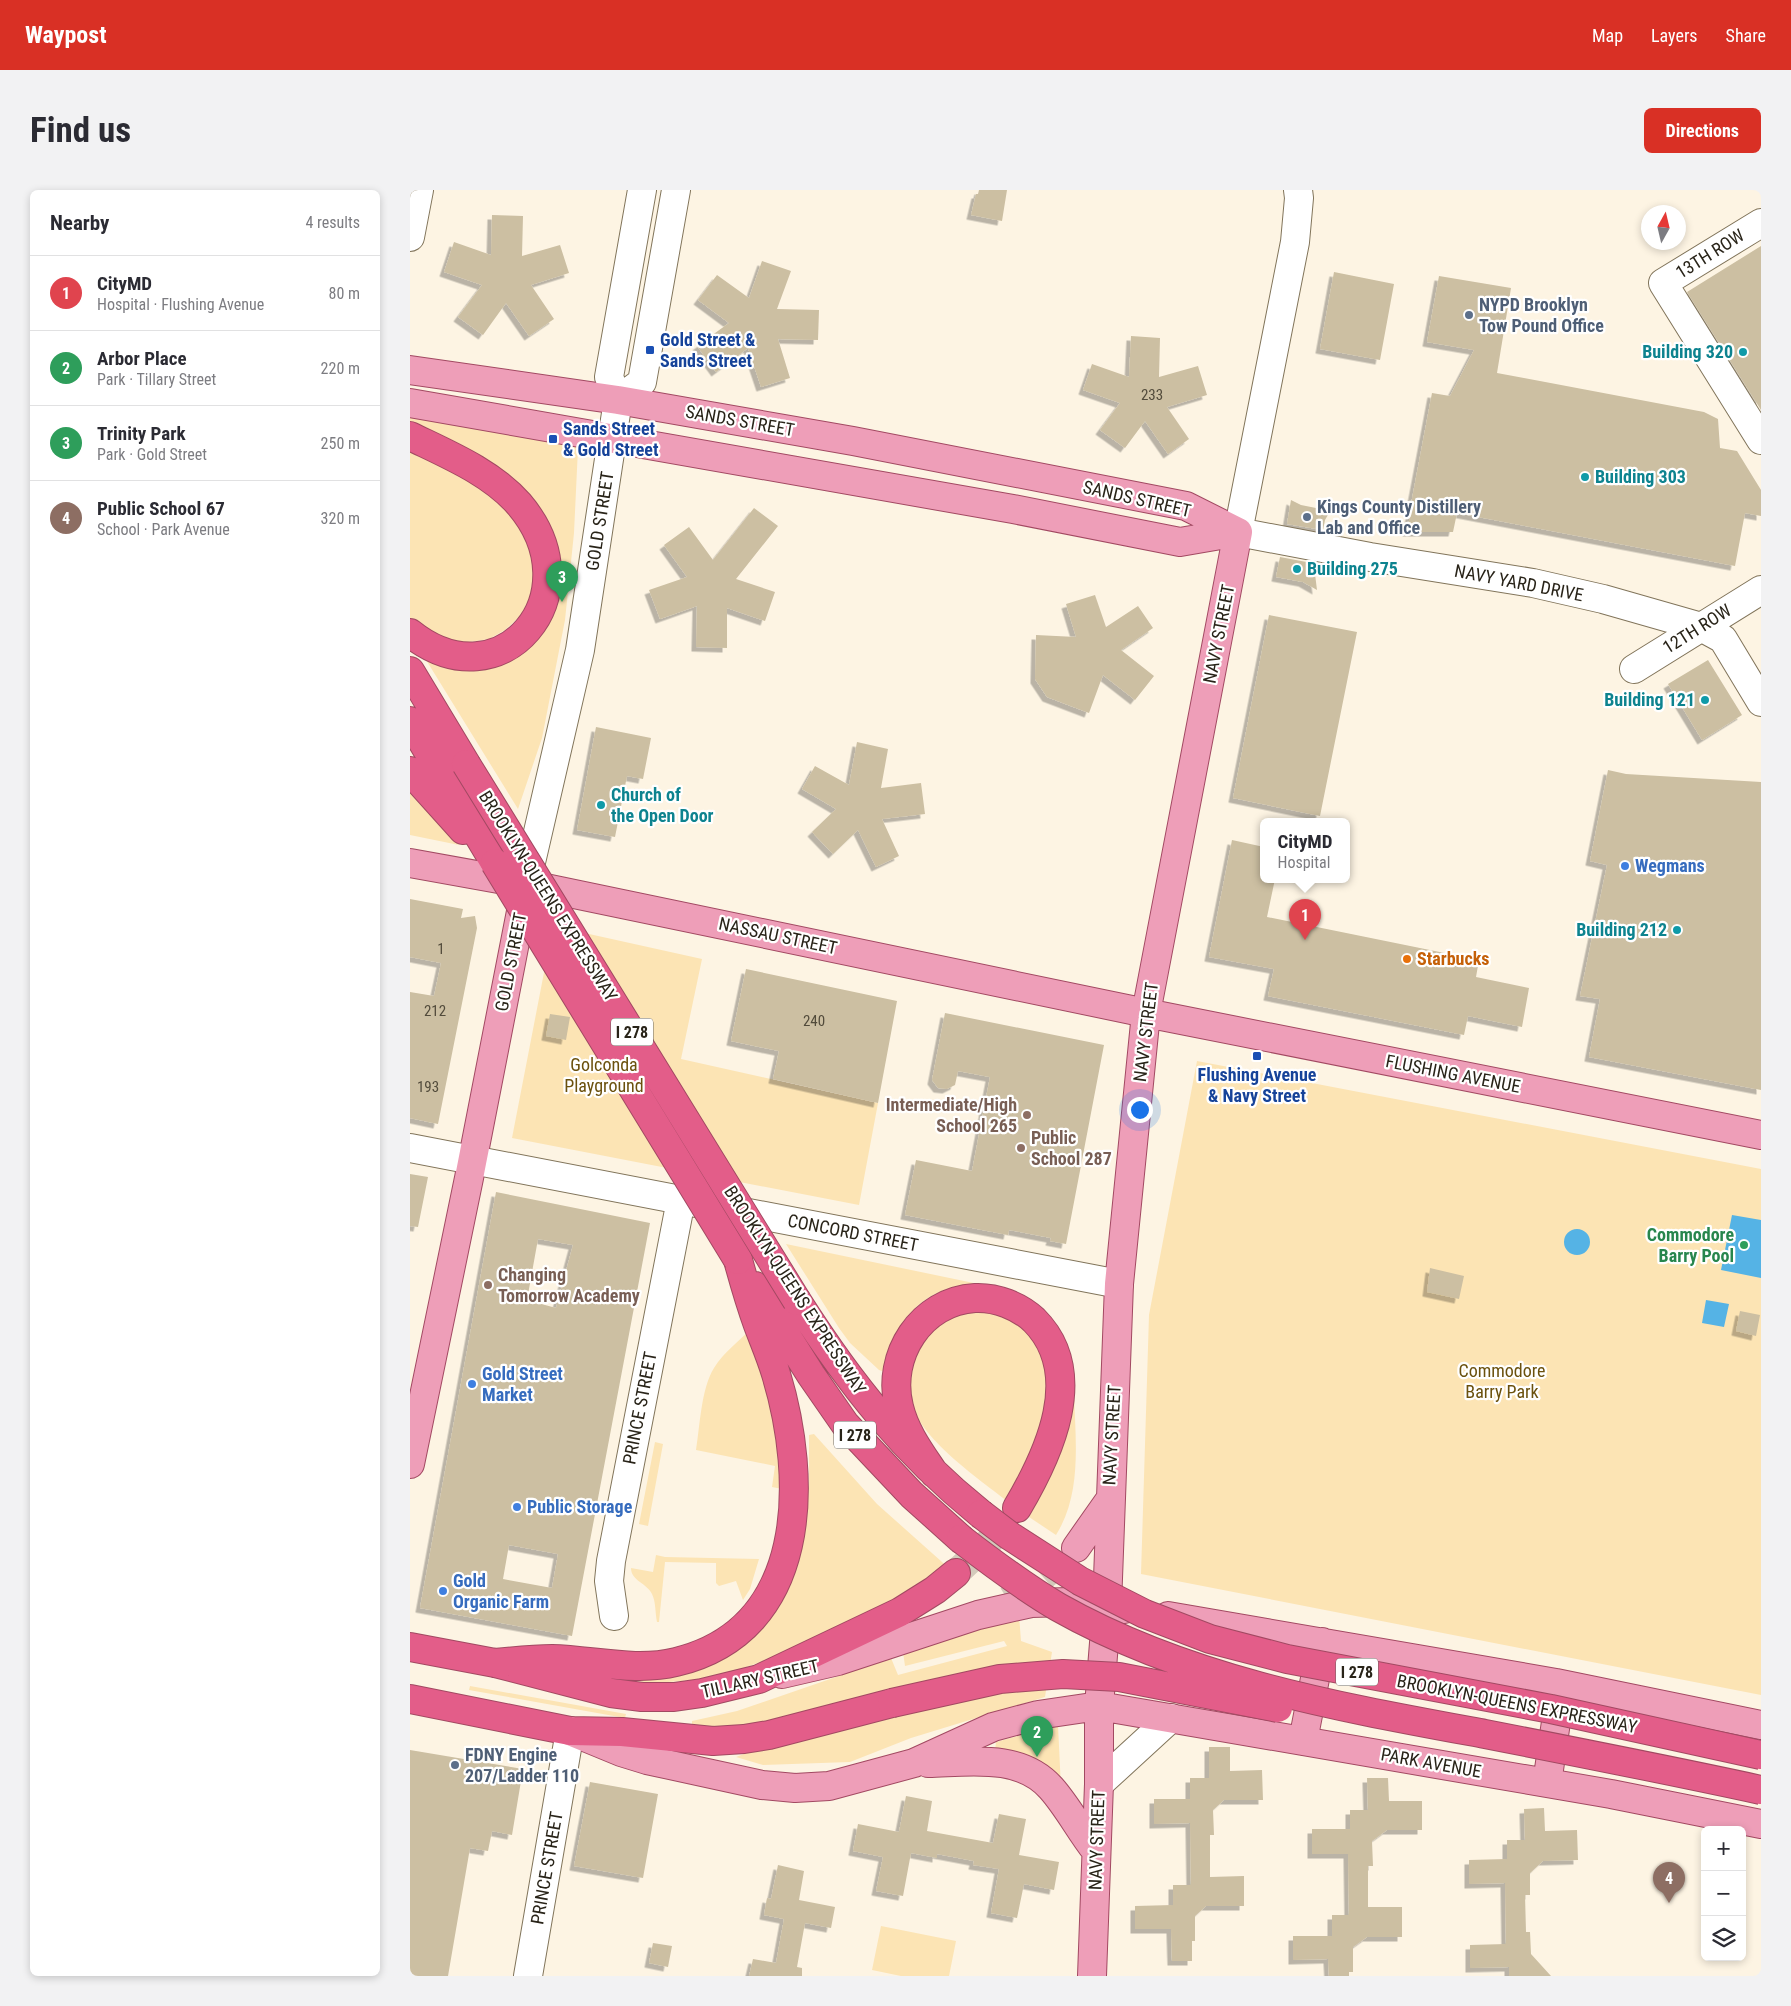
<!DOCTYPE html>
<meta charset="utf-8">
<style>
body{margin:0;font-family:"Roboto Condensed",sans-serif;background:#f2f2f3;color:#2b2b33}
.controls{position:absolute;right:15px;bottom:15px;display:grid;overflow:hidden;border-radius:8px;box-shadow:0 2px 8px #0003}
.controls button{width:45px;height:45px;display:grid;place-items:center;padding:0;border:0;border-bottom:1px solid #e1e1e2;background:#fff;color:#2b2b33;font:25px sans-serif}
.compass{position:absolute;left:1231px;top:15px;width:45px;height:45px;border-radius:50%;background:#fff;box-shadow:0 2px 8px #0003;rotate:8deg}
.you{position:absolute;left:729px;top:919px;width:18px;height:18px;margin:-12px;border:4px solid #fff;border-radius:50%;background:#1a73e8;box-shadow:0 0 0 8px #1a73e833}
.badge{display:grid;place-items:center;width:32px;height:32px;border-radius:50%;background:#d93025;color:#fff;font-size:16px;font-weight:700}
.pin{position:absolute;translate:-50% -41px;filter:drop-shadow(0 1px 2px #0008)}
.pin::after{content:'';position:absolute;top:26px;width:18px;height:15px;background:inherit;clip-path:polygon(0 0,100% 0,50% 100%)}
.popup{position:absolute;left:850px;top:628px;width:90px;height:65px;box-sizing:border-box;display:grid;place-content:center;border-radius:8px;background:#fff;filter:drop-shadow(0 1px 4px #0005);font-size:16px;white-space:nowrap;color:#7c7c81}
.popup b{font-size:19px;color:#2b2b33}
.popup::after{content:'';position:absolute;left:50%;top:100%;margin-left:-10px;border:10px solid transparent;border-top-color:#fff}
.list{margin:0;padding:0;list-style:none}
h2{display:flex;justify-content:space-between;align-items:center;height:65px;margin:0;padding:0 20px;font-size:21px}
h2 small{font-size:16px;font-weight:400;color:#7c7c81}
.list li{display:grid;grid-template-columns:32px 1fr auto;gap:15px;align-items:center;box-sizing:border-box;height:75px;padding:0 20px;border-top:1px solid #e1e1e2}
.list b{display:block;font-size:19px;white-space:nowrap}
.list p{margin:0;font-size:16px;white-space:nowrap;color:#7c7c81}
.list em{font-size:16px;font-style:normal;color:#7c7c81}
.icon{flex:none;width:28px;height:28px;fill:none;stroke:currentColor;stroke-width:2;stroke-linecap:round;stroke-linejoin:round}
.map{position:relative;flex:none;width:1351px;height:1786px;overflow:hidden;border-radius:8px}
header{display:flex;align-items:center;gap:30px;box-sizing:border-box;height:70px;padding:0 25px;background:#d93025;color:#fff}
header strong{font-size:24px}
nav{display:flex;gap:28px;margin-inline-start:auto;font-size:18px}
.intro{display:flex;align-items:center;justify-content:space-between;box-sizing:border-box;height:120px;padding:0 30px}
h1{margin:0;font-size:35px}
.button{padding:12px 22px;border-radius:8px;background:#d93025;color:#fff;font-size:18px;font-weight:700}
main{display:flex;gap:30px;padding:0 30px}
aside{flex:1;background:#fff;border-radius:8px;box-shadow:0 2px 8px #0003}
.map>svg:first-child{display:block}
.green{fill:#fce4b4}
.water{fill:#55b3e5}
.building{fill:#ccbfa2;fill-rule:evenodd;filter:url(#shadow)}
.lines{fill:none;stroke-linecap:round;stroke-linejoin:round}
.major-tunnel{stroke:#d3cabb;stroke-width:28;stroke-dasharray:28 14;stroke-linecap:butt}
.highway-tunnel{stroke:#d3cabb;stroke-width:28;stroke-dasharray:28 14;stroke-linecap:butt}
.minor-casing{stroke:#81745a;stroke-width:30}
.major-casing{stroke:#a24962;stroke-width:30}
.highway-casing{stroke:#a24962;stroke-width:30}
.minor{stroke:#fff;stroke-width:28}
.major{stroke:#ee9eb8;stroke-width:28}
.highway{stroke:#e35d89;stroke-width:28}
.highway-bridge-casing{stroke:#a24962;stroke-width:30;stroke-linecap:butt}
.highway-bridge{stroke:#e35d89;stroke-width:28}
.service-dot{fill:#5c6f8a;stroke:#fff;stroke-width:2}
.transit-dot{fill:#1a4fb4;stroke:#fff;stroke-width:2}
.culture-dot{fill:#0f9aa8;stroke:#fff;stroke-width:2}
.shop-dot{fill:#3f7fe0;stroke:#fff;stroke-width:2}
.food-dot{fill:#e8710a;stroke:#fff;stroke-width:2}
.education-dot{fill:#8d6e63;stroke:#fff;stroke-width:2}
.leisure-dot{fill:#2e9e5b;stroke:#fff;stroke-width:2}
.labels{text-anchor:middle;stroke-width:4.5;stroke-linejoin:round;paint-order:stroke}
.number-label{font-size:15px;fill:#524b3b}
.shield{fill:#fff;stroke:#69665e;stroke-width:1}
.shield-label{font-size:16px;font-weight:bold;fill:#292419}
.street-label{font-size:18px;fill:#292419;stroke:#fff}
.service-label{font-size:18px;font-weight:bold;fill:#4e5e75;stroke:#fff;text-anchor:start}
.transit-label{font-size:18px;font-weight:bold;fill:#164399;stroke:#fff;text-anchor:start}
.culture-label{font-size:18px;font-weight:bold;fill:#0d838f;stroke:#fff;text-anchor:end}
.shop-label{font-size:18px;font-weight:bold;fill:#366cbe;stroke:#fff;text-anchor:start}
.food-label{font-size:18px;font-weight:bold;fill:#c56008;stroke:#fff;text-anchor:start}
.park-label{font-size:18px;fill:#6b510d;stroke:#fff}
.education-label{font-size:18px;font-weight:bold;fill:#785e54;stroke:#fff;text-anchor:start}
.leisure-label{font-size:18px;font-weight:bold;fill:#27864d;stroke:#fff;text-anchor:end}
</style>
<header>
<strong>Waypost</strong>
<nav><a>Map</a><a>Layers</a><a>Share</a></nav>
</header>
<div class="intro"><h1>Find us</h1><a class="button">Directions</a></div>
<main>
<aside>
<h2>Nearby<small>4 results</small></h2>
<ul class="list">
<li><span class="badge" style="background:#e0444e">1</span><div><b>CityMD</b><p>Hospital · Flushing Avenue</p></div><em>80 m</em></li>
<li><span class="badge" style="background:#2e9e5b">2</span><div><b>Arbor Place</b><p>Park · Tillary Street</p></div><em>220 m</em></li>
<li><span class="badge" style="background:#2e9e5b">3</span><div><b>Trinity Park</b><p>Park · Gold Street</p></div><em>250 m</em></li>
<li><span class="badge" style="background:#8d6e63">4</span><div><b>Public School 67</b><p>School · Park Avenue</p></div><em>320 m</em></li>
</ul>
</aside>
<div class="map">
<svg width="1351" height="1786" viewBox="0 0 1351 1786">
<defs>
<filter id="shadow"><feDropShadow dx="-4.5" dy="4.5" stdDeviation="0" flood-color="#0004"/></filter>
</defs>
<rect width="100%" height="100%" fill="#fdf4e3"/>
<path class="green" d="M0,221l166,34 2,3 -4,85 -9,87 -23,118 -24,71 -95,-154c13,3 52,14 63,13 14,-2 26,-9 38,-17 49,-34 47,-109 8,-151 -8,-9 -24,-16 -35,-22 -29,-18 -58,-36 -87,-54z
M0,258l35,17 62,40 28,49v32l-6,14 -9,16 -15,14 -16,9 -20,3h-18l-35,-17 -6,-7z
M0,594l49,61 -49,-10z
M143,736l149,33 -21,100 197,44 -19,102 -347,-67z
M787,871l564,108v526l-620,-121 8,-259z
M376,1054l207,43c-12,0 -26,-1 -39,1 -38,6 -64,44 -69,80l-3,3 -3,-1 -29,-27 -11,-15z
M570,1121c8,1 16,2 23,4 11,4 20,11 28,20 43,46 -1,120 -24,166 -33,-26 -104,-73 -100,-120 1,-10 7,-21 10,-29 11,-30 35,-37 63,-41z
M341,1139l22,67 9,93 -10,-2 3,-21 -79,-16c4,-24 5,-61 18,-82 9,-15 25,-27 37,-39z
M664,1200c1,48 9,102 -18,145l-30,-20z
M404,1244l63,70 74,66 -121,67 -92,33 -44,10 -26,2h-24l-47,-6 95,-6 21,-7 20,-12 50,-54 16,-43 6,-34 4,-40v-45z
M245,1252l8,2 -15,82 -9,-2z
M246,1365l9,2 94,2 -9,30 -7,11 -7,-19 -17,5 -3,-3v-20l-51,-1 -6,60h-2c-2,-9 -1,-20 -5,-28 -5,-11 -21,-13 -21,-26l22,4z
M609,1425l2,26 31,11 -7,45 -134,41 -61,24 -87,3 -27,-8 34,-13 5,-20 -54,5 -29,-1v-7l45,-10 154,-53 7,17 109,-29 -3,-5 -99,25 -2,-14z
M60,1496l156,28 -1,4 -156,-28z
M648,1535l3,63 -66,-37 1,-9z
M471,1736l75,15 -7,35h-48l-29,-6z"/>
<path class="water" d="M1322,1025l29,5v58l-40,-8z
M1154 1052a13 13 0 1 1 26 0a13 13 0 1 1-26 0Z
M1296,1110l23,4 -5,23 -22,-4z"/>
<path class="building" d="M569,0h28l-5,31 -31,-6 5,-21h2z
M82,25l31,1 -1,40 38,-11 9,28 -38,12 23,34 -25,17 -23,-33 -23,32 -25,-18 24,-32 -38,-13 10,-30 37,13z
M1351,56v164l-74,-118z
M352,71l29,10 -14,38 42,1 -1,30 -40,-1 12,39 -29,9 -13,-39 -32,24 -19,-26 32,-23 -31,-23 19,-25 32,23z
M924,82l60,12 -14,76 -60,-11z
M1029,86l72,12 -14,85 207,39 14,7 2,29 17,3 24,39v26l-16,-3 -10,53 -278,-53 -4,19h-46l5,-28h-1l21,-111 18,3 24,-46 -47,-8z
M721,146l29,2 -1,39 39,-11 9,29 -40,12 22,32 -21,15 -23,-33 -20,27 -25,-18 20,-27 -37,-13 9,-26 37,13z
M881,310l10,5 15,3 17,-2 -8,14 -2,10 -36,-6z
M344,318l24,18 -42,53 39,13 -10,29 -38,-13v40l-31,-1 1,-41 -37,13 -11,-29 38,-13 -23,-32 25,-18 24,33z
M870,367l37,7 -2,10 2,16 -14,-8 -27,-5z
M685,405l11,32 32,-21 15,22 -32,22 33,26 -19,24 -32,-25 -14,38 -42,-16 -12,-18 1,-44 40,2 -10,-33z
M859,425l88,17 -37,184 -87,-18z
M1298,470l34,55 -40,25 -34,-56z
M186,537l55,11 -8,41 -16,-3 -12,61 -38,-7z
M447,552l31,7 -7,39 40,-5 4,31 -43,5 17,37 -23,11 -18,-37 -25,24 -21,-22 24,-23 -34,-20 13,-23 34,19z
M1198,580l18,4 135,8v308l-172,-33 11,-58 -20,-3 27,-131 -17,-4z
M822,650l32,7v32h11l-8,38 212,43 -3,17 53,11 -7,39 -54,-11 -4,19 -196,-39 6,-27 -65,-12z
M0,709l53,10 -2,9 14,-2 2,12 -39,196 -28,-6v-126l24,4 7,-33 -31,-6z
M336,779l151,32 -19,102 -105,-24 6,-28 -48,-10z
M535,823l159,32 -38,199 -16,-3 1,-3 -42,-8 -1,5 -103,-20 11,-55 56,11 18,-94 -32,-6 -3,14 -8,4 -9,-1 -6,-8z
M140,824l20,3 -4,23 -20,-4z
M0,984l18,3 -10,50 -8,-1z
M86,1002l154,31 -78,413 -152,-28zM128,1049l35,6 -17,63 -29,-8zM99,1355l49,9 -6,34 -49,-9z
M1020,1078l34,8 -5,23 -32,-7z
M1330,1121l20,4 -4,21 -20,-5z
M799,1557h21v24l32,-1 1,30h-39l-11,10 1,25h-4v42l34,-1v30h-38l-11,10v25h-3v20h-20l-1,-32h-36v-23l38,-1v-20h18l-1,-62 -36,1v-25h36v-21h19z
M0,1560l113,19 -11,66 -20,-4 -4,20 -18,-3 -22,128h-38z
M957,1588h21l1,23h33v29h-35l-15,11 1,25h-5v41h34v30h-35l-14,10v25h-4v4h-20l-1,-17 -35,1v-24h39v-21h17l-1,-61h-36v-25h38v-19h18z
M180,1592l68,12 -15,84 -69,-12z
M496,1606l26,5 -5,30 66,12 6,-29 27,5 -7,36 40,7 -5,28 -30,-6 -7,34 -26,-5 8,-44 -26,-4 1,-4 -37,-7v4l-26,-5 -8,43 -27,-5 7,-34 -30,-6 5,-27 41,8z
M1134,1618l1,23 32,-1 1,30 -35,1 -13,12v22h-5l1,37h4l1,22 20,22h-42v-9l-39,1v-23l36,-1 -1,-61 -36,1v-24l38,-1v-19h18l-1,-31z
M368,1675l26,6 -5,29 36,7 -4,21 -26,-5 -8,44 5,1v8h-53l4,-17 23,4 8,-44 -20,-4 3,-17 4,1z
M243,1753l19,3 -4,21 -19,-4z"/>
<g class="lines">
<path class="major-tunnel" d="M598,1410l30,-19 35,-31"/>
<path class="highway-tunnel" d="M546,1383l31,-29 28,-33"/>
<defs>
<path id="minor" d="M888,0l1,8 -4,44 -57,290 132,25 163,26 70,16 98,28 22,12 38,63
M1351,33l-98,60 98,157
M0,47l9,-47
M208,210l24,-18 34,-192
M1224,479l127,-79
M116,694l54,-234 38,-250 -9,-23 33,-187
M0,958l709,136
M204,1426l-5,-35 2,-20 70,-361
M689,1594l72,-66
M118,1786l42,-245"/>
<path id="major" d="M0,180l208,30 235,41 333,65 52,26
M0,213l603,106 167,33 58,-10
M0,673l116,21 620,129 615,122
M0,1274l59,-286 56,-287
M666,1358l33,-47
M758,1426l388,67 205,42
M372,1484l56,-13 140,-46 53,-12 38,-1 56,7
M160,1541l51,21 26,8 115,25 33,3 34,-2 85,-23 79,-36 45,-12 61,-9 512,88 150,30
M893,1551l19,-99
M518,1573c41,-1 92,-10 123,25 17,19 29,43 45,63
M1137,1593l14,-95
M682,1786l7,-192v-78l8,-101 12,-321 27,-271 92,-481"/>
<path id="highway" d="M0,246c37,18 81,36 109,68 77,90 -18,202 -109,129
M0,481l56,93
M0,531l85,142
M0,581l53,59
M345,1096l56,89 34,49 67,71 49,44
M387,1111c53,83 107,151 184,213
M524,1283c-14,-21 -29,-41 -35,-66 -13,-51 22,-106 76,-109 21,-1 44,8 59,22 53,53 15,134 -17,188
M0,1457l85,16 116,30 31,4h32l28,-4 57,-14 141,-67 35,-22 21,-17
M85,1473c19,-2 38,-4 57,-4 42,1 83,13 124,3 133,-32 132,-182 100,-288 -5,-17 -12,-33 -18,-49 -8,-22 -14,-43 -20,-65
M0,1509l160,32 52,1 91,9 31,-2 25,-4 123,-32"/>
</defs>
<use href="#minor" class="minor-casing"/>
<use href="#major" class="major-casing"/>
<use href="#highway" class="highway-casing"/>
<use href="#minor" class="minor"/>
<use href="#major" class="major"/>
<use href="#highway" class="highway"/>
<defs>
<path id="highway-bridge" d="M56,574l331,537
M85,673l243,397
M571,1324l29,22 70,45 65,33 65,25 77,20 264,50 210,46
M551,1349c31,24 63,48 97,68 131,74 281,100 427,127 92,18 184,36 276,56
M482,1513l108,-24 63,-5 56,3 159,31"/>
</defs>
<use href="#highway-bridge" class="highway-bridge-casing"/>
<use href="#highway-bridge" class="highway-bridge"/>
</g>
<g class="service-dot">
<circle cx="1059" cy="125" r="5"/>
<circle cx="897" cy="327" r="5"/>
<circle cx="45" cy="1575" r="5"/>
</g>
<g class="transit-dot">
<rect x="235" y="155" width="10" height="10" rx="2.5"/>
<rect x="138" y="244" width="10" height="10" rx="2.5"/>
<rect x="842" y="861" width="10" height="10" rx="2.5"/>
</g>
<g class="culture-dot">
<circle cx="1333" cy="162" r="5"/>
<circle cx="1175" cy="287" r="5"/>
<circle cx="887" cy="379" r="5"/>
<circle cx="1295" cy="510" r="5"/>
<circle cx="191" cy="615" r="5"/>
<circle cx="1267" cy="740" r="5"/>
</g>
<g class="shop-dot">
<circle cx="1215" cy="676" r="5"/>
<circle cx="62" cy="1194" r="5"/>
<circle cx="107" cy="1317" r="5"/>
<circle cx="33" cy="1401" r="5"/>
</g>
<circle class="food-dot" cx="997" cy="769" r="5"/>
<g class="education-dot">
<circle cx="617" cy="925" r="5"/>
<circle cx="611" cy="958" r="5"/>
<circle cx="78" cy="1095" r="5"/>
</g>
<circle class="leisure-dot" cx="1334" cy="1055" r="5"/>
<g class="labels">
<g class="number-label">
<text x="742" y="210">233</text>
<text x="31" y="764">1</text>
<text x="25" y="826">212</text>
<text x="404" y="836">240</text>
<text x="18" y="902">193</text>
</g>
<g class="shield">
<rect x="201" y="828.5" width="42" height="27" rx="4"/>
<rect x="424" y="1231.5" width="42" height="27" rx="4"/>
<rect x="926" y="1468.5" width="42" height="27" rx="4"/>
</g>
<g class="shield-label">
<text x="222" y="848">I 278</text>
<text x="445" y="1251">I 278</text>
<text x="947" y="1488">I 278</text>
</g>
<g class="street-label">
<text transform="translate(1300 64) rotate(-32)" y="6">13TH ROW</text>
<text transform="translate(330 231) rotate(10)" y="6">SANDS STREET</text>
<text transform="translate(727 309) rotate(13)" y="6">SANDS STREET</text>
<text transform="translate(190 331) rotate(-81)" y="6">GOLD STREET</text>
<text transform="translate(1109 393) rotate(11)" y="6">NAVY YARD DRIVE</text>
<text transform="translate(1287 439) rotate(-32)" y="6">12TH ROW</text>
<text transform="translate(809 444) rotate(-79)" y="6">NAVY STREET</text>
<text transform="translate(138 706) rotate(58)" y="6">BROOKLYN-QUEENS EXPRESSWAY</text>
<text transform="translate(368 746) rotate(12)" y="6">NASSAU STREET</text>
<text transform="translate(101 772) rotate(-79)" y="6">GOLD STREET</text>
<text transform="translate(736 842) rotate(-83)" y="6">NAVY STREET</text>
<text transform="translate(1043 884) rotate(11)" y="6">FLUSHING AVENUE</text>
<text transform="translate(443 1043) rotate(11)" y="6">CONCORD STREET</text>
<text transform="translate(385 1100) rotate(57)" y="6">BROOKLYN-QUEENS EXPRESSWAY</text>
<text transform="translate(230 1218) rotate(-79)" y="6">PRINCE STREET</text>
<text transform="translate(702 1245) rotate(-87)" y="6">NAVY STREET</text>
<text transform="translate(350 1489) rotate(-13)" y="6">TILLARY STREET</text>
<text transform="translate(1107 1514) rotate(11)" y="6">BROOKLYN-QUEENS EXPRESSWAY</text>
<text transform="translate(1021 1573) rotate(10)" y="6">PARK AVENUE</text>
<text transform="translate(687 1650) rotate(-88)" y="6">NAVY STREET</text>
<text transform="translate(137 1678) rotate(-80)" y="6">PRINCE STREET</text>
</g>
<g class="service-label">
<text x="1069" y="121">NYPD Brooklyn<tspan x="1069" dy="21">Tow Pound Office</tspan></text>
<text x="907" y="323">Kings County Distillery<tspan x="907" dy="21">Lab and Office</tspan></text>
<text x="55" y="1571">FDNY Engine<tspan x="55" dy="21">207/Ladder 110</tspan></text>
</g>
<g class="transit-label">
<text x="250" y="156">Gold Street &amp;<tspan x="250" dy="21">Sands Street</tspan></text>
<text x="153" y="245">Sands Street<tspan x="153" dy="21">&amp; Gold Street</tspan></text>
<text x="847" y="891" text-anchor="middle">Flushing Avenue<tspan x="847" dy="21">&amp; Navy Street</tspan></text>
</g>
<g class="culture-label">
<text x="1323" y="168">Building 320</text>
<text x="1185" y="293" text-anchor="start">Building 303</text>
<text x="897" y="385" text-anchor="start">Building 275</text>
<text x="1285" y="516">Building 121</text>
<text x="201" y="611" text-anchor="start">Church of<tspan x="201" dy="21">the Open Door</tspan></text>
<text x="1257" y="746">Building 212</text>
</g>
<g class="shop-label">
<text x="1225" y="682">Wegmans</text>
<text x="72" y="1190">Gold Street<tspan x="72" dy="21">Market</tspan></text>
<text x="117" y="1323">Public Storage</text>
<text x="43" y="1397">Gold<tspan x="43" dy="21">Organic Farm</tspan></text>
</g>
<g class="food-label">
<text x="1007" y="775">Starbucks</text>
</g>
<g class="park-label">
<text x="194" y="881">Golconda<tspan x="194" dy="21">Playground</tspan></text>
<text x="1092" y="1187">Commodore<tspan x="1092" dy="21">Barry Park</tspan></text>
</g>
<g class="education-label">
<text x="607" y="921" text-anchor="end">Intermediate/High<tspan x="607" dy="21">School 265</tspan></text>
<text x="621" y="954">Public<tspan x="621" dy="21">School 287</tspan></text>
<text x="88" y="1091">Changing<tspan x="88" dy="21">Tomorrow Academy</tspan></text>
</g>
<g class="leisure-label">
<text x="1324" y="1051">Commodore<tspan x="1324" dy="21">Barry Pool</tspan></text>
</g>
</g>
</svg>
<div class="controls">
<button>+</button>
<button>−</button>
<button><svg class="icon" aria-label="layers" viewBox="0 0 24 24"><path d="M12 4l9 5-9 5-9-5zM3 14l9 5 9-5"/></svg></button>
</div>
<svg class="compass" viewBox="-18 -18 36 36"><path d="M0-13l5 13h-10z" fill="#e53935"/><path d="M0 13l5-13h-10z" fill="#7c7c81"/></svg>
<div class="you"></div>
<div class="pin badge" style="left:895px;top:750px;background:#e0444e">1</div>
<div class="popup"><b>CityMD</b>Hospital</div>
<div class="pin badge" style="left:627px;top:1567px;background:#2e9e5b">2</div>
<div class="pin badge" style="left:152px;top:412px;background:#2e9e5b">3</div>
<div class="pin badge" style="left:1259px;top:1713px;background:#8d6e63">4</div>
</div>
</main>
